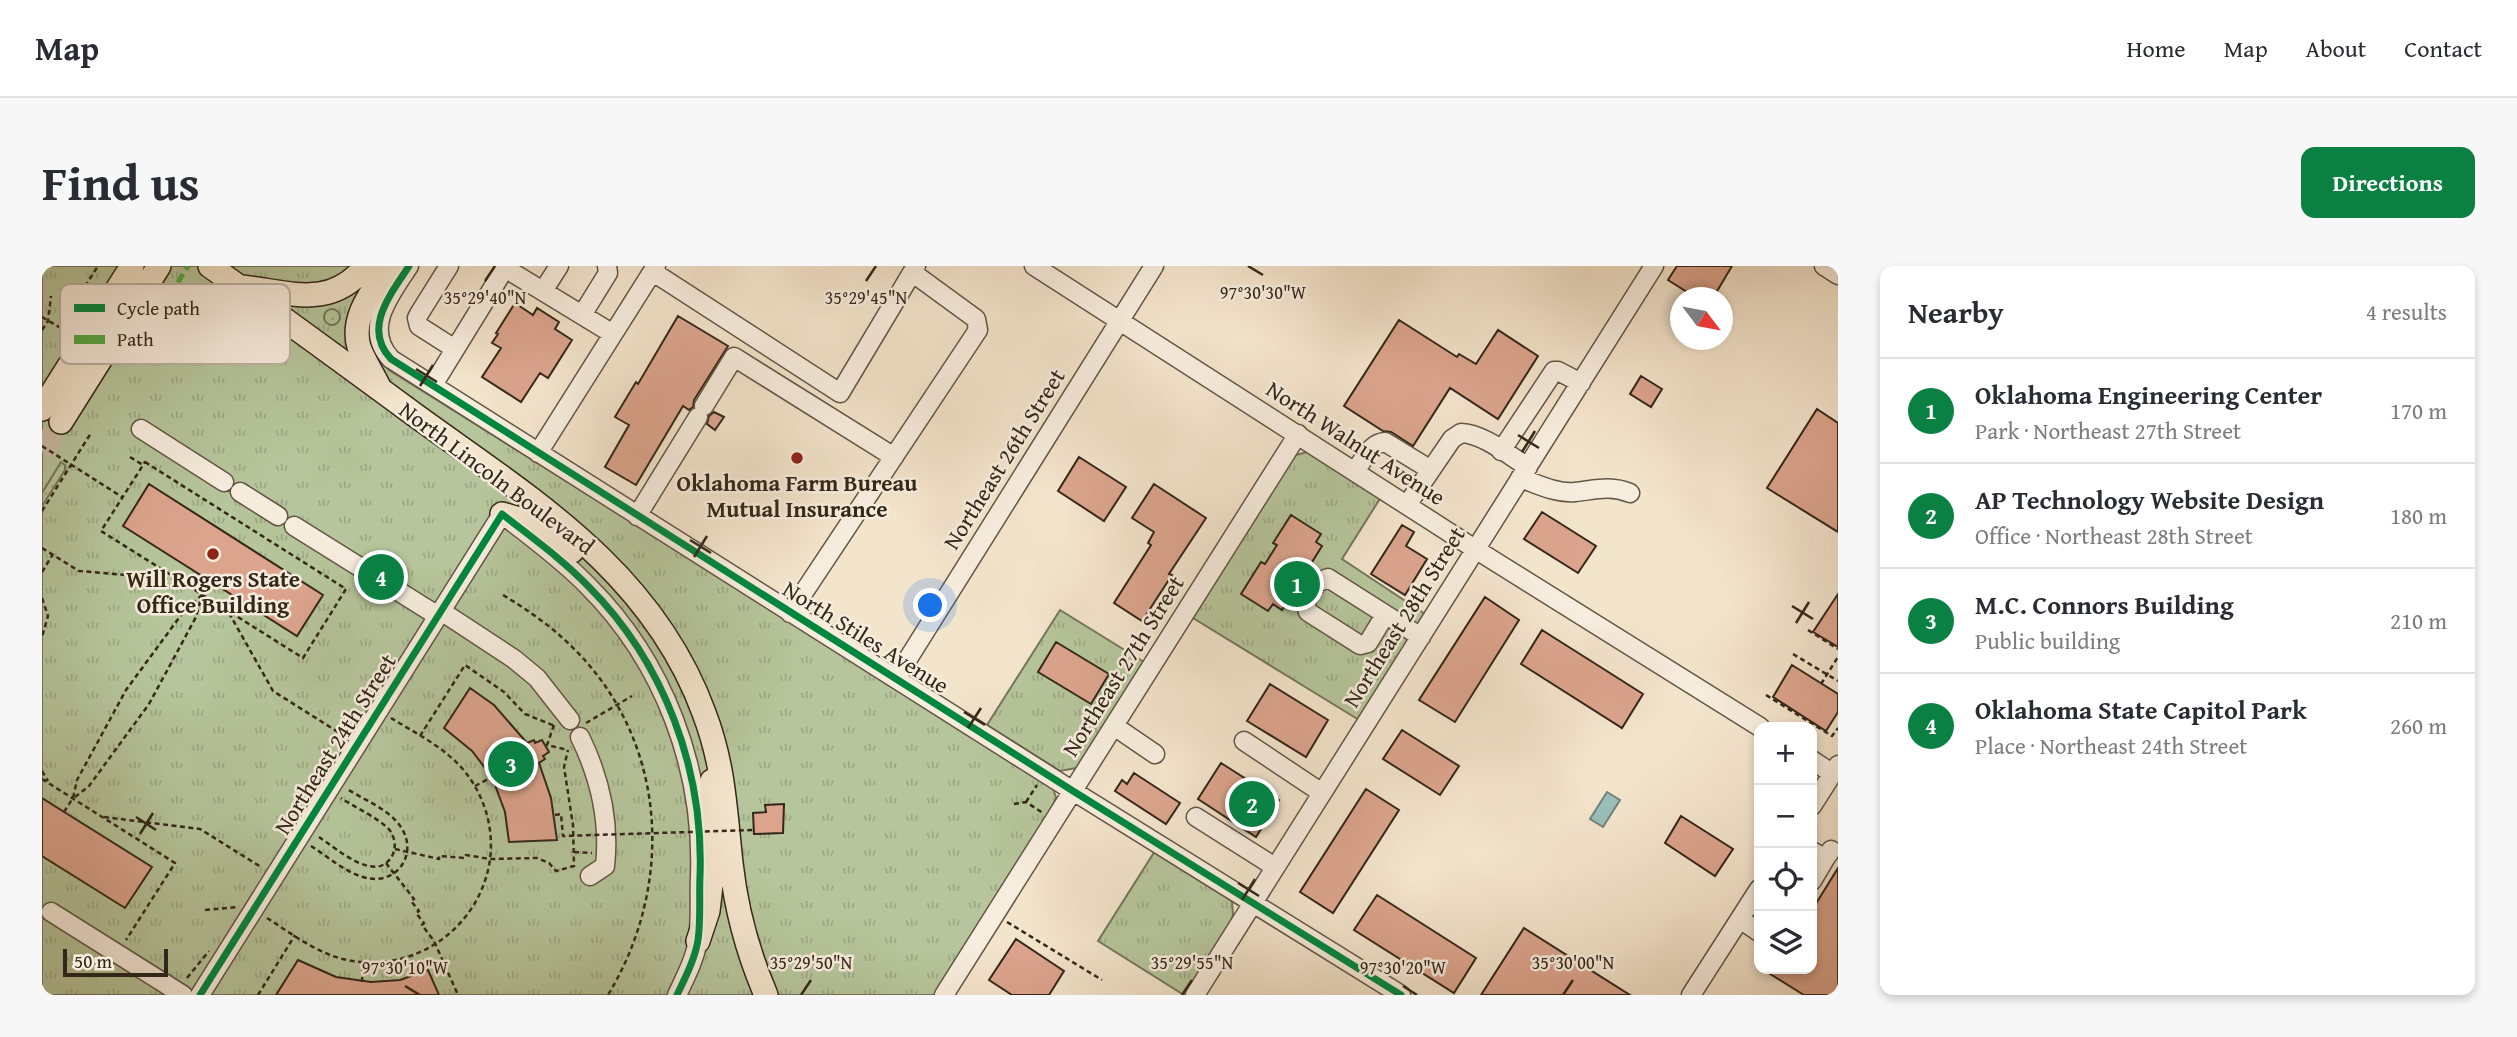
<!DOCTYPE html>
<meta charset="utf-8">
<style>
body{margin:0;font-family:"Gentium Book Plus",serif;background:#f7f7f7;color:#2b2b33}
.controls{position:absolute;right:21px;bottom:21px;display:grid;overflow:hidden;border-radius:14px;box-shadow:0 4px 10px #0003}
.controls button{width:63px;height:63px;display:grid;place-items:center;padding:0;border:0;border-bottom:2px solid #e1e1e2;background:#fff;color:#2b2b33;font:35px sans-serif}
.compass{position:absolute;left:1628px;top:21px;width:63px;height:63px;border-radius:50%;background:#fff;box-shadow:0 4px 10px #0003;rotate:122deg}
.scale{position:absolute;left:21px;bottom:18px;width:105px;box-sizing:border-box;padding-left:7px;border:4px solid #332718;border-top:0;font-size:19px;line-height:24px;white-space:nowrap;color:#332718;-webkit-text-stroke:5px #f7edde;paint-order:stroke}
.you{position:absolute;left:889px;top:340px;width:24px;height:24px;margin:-18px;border:5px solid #fff;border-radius:50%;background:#1a73e8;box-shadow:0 0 0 10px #1a73e833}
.badge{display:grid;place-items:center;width:46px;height:46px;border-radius:50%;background:#0b8043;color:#fff;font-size:23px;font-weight:700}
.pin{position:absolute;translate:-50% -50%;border:4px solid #fff;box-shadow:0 2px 7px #0006}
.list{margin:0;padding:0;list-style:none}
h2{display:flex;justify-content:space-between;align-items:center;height:91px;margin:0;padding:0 28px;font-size:30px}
h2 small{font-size:23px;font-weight:400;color:#7c7c81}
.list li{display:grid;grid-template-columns:46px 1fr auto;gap:21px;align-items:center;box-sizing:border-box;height:105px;padding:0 28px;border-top:2px solid #e1e1e2}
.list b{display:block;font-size:26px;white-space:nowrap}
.list p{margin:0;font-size:23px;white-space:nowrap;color:#7c7c81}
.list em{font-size:23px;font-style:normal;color:#7c7c81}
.icon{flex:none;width:38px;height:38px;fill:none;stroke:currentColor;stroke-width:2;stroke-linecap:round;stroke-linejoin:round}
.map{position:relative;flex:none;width:1796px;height:729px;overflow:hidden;border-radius:14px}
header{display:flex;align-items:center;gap:42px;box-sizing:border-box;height:98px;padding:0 35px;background:#fff;border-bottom:2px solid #e1e1e2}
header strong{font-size:33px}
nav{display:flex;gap:38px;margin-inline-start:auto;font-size:24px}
.intro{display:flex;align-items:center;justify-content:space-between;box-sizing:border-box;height:168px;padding:0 42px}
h1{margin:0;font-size:49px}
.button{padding:18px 32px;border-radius:14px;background:#0b8043;color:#fff;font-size:24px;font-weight:700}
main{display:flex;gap:42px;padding:0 42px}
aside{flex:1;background:#fff;border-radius:14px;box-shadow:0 4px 10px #0003}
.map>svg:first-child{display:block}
.grass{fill:url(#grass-tufts);stroke:#74765a;stroke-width:2}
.garden{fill:url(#garden-dots);stroke:#74765a;stroke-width:2}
.water{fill:#9bbeba;stroke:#718279;stroke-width:2}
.building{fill:#dca48d;stroke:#332718;stroke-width:2}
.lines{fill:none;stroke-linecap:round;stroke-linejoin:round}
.major-tunnel{stroke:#cdbea8;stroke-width:23;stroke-dasharray:23 11;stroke-linecap:butt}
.minor-casing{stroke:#635645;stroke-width:21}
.major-casing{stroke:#332718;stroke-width:26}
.path{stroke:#332718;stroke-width:2.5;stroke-dasharray:5 3.5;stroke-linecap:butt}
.minor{stroke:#f7edde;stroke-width:18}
.major{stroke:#f3e4cc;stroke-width:23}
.path-bridge{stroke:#332718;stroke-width:2.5;stroke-dasharray:5 3.5;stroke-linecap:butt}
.quiet{stroke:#54aa42;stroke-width:5;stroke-dasharray:10 5;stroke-linecap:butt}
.cycleway-casing{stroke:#f7edde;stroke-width:11}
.cycleway{stroke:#00873e;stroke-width:7}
.ticks{fill:none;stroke:#332718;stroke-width:2.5}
.poi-dot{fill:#8f2418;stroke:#f7edde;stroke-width:2.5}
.labels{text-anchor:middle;stroke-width:5;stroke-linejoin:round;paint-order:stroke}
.street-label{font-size:23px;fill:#332718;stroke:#f7edde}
.poi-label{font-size:23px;font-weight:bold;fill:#332718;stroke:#f7edde}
.key{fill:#f7edde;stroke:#bcb2a3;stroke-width:2}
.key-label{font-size:19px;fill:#332718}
.ticks-label{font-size:18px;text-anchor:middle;fill:#332718;stroke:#f7edde;stroke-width:5;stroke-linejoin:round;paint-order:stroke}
</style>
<header>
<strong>Map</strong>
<nav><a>Home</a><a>Map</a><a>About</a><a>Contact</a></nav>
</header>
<div class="intro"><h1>Find us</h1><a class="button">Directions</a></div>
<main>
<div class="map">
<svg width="1796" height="729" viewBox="0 0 1796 729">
<defs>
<pattern id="grass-tufts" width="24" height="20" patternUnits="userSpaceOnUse" patternTransform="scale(1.75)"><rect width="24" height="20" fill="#b6c59b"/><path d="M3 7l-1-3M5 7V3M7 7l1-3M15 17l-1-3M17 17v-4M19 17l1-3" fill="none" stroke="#9da985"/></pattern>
<pattern id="garden-dots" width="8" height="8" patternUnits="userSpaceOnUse" patternTransform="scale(1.75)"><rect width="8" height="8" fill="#b6c59b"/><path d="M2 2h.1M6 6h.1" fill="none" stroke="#9da985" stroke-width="1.8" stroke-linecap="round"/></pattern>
</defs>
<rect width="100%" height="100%" fill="#f3e4cc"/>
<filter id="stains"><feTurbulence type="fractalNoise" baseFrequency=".00286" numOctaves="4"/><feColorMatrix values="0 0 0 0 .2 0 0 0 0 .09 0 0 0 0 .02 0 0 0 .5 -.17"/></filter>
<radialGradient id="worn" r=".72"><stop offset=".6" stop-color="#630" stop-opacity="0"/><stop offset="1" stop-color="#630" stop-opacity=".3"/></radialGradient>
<path class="grass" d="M0,0h358c-22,36 -52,68 -11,104l663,415 4,13 -5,12 -116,185h-893z
M1265,186l74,45 -39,62 83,55 -66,106 -166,-102 97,-156 6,-7z
M1018,344l84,52 -65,102 -3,4 -16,3 -73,-46z
M1113,585l77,50 1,14 -2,6 -47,74 -86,-54z"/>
<path class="garden" d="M282 51a8 8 0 1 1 16 0a8 8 0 1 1-16 0Z
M19,196l4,3v5l-23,36v-13z"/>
<path class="water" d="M1565,526l13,8 -17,27 -13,-8z"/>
<path class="building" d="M1635,0h55l-19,32h-29l3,-6 -19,-12z
M473,37l18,12 4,-7 22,14 -4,7 17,11 -24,38 -8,-5 -19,29 -39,-25 19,-29 -9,-5 6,-9 -2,-1z
M636,50l50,30 -34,54 -1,7 -4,3 -6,-4 -47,79 -31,-18 24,-42 -14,-8 21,-35 2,2z
M1357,54l58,37 2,-3 17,10 22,-34 40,26 -40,63 -48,-31 -37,58 -22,-14 -8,-1 -39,-25z
M1599,110l21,13 -11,18 -21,-13z
M1775,143l21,14v109l-71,-44z
M672,146l10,5 -9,13 -8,-6 2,-8z
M1037,191l47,30 -22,34 -46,-30z
M107,218l174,111 -26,41 -174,-110z
M1112,218l52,34 -37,56 3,1 -30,46 -28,-18 37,-58 -3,-2 6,-11 -22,-14z
M1500,246l54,34 -18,27 -54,-34z
M1249,249l30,19 -5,8 6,4 -40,64 -9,-6 -5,7 -27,-17 20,-32 4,2 12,-19 -4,-2z
M1360,259l12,7 -8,14 21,13 -22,36 -34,-21z
M1796,328v53l-25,-15z
M1443,331l34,23 -64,102 -36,-22z
M1500,364l101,64 -21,34 -101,-64z
M1014,376l53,32 -18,30 -53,-32z
M1750,399l46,29v18l-12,19 -53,-34z
M1228,418l58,36 -22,37 -59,-36z
M428,422l24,17 33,38 7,-3 1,3 7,-3 7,12 -6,4 2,3 -6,4 12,35 6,42 -48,2 -4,-30 -13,-35 -20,-26 -28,-23z
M1360,464l57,36 -19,29 -57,-36z
M1179,497l58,37 -23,37 -58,-38z
M1092,507l46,30 -14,21 -51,-33 7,-11 5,4z
M1324,523l33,21 -66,103 -33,-21z
M0,532l110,69 -27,41 -83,-52z
M742,538l-1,29 -29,1 -1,-21 13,-1 -1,-7z
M1639,550l52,33 -18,27 -50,-33z
M1796,602v127h-34l-42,-26h50v-59z
M1335,629l99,63 -22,35 -100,-63z
M1482,662l106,67h-149z
M974,673l48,32 -15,24h-37l-23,-15z
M256,694l38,17 35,5 29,-2 28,-10 11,25h-163z"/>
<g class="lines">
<path class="major-tunnel" d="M0,186l19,-30"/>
<defs>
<path id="minor" d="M367,0c-18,28 -47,62 -18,93l682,432 328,204
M407,0l-30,48 -2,4 2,8 36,23
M992,0l441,283 285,178
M1782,0l14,9
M611,6l187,121 76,-127
M501,25l16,-25
M540,49l26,-42 -1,-7
M391,119l72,-117 108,66
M662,140l30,-49 160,100
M99,163l83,53
M1459,185l53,-80h4l23,12
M496,187l118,-187
M1313,205c9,-11 15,-28 30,-29l46,28
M1478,212c17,6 37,16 55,14 20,-2 35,-7 55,1
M198,226l38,24
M1365,239l45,-66 9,-6c23,1 47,22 67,34
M595,250l61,-99
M252,260l144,90
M399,345l73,48 23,19 33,42
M748,347l188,-283 -2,-11 -63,-46
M1343,349l-17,28 -8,2 -52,-33 -3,-10 12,-19 11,-5 93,59
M854,412l258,-412
M1072,460l41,28
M538,471c20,41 30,84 25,129l-15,10
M1202,475l78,52
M1770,494l21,14
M1770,540l26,-41
M1154,551l79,50
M1770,585l13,8 6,-9
M1770,615l13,-22
M9,646l132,83
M1698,653l19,13
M158,729l302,-481c29,23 60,45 86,72 76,76 116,183 112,290 -1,21 1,44 -2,64 -3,19 -13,38 -21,55
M902,729l354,-561
M1153,729l459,-729
M1649,729l68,-106"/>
<path id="major" d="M168,0c69,49 137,99 205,149 116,84 237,156 289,298 20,52 21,96 27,150 5,46 17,90 35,132
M200,21c48,5 88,23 124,-21
M337,121c-6,-13 -15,-26 -20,-40 -9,-31 15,-57 30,-81
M0,143l90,-143
M19,156l98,-156
M460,248l28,8 42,29
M656,675l10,-30 4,-34v-96"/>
</defs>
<use href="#minor" class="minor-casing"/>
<use href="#major" class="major-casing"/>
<path class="path" d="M0,51l17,10 39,-61
M0,64l6,-9 3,-25
M0,180l80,51
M88,191l13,8
M103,196l201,127 -43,69 -202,-127z
M0,245l49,-78
M0,282l37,23 96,8
M0,306l11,-18
M461,329c23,14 45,29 64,47 100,93 110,239 41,353
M0,332l6,18 -6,21
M187,347l44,78 73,46
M1766,364l30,19
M1751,388l45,27
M1779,418l17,-27
M1724,429l66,41 6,-8
M544,457l46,-27
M512,459l-7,20 21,5
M378,470l45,-71 39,27 21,22 30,12
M0,505l6,10
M0,513l133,84 -49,77
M433,520l17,-9
M33,531l14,-11 60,-82 47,-87 6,-22
M984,536l11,-17
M972,538l12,-2 17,11
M22,546l9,-14 4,-18 49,-90 58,-79 18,-16 8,-14
M62,551l96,12 61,38
M277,571c18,12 59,49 74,17 3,-7 2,-15 -2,-22 -8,-12 -37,-25 -50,-34
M269,580c16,10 34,26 52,31 35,11 59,-27 34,-55 -12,-14 -34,-23 -50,-33
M353,583l44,10v-3l26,2 1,-3 24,4 47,-1 12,5 7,8 18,-5 -1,-41 -9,-58 4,-17
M532,586l18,1
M344,597l28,36 -3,2 8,10 -3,2 8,10 -2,2 12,16 24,54
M163,644l34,-3
M225,652c25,16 51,36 80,42 101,20 181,-87 126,-177 -19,-31 -51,-46 -82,-65
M965,656l95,58
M145,712l22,-27
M320,716l1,-20
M216,729l37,-60"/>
<use href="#minor" class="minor"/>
<use href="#major" class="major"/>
<path class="path-bridge" d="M513,549l6,-1 2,22 190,-6"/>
<path class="quiet" d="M128,40l-5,-3 23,-37"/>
<defs>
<path id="cycleway" d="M367,0c-18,28 -47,62 -18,93l682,432 328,204
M158,729l302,-481c29,23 60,45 86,72 76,76 116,183 112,290 -1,21 1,44 -2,64 -3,19 -13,38 -21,55"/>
</defs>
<use href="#cycleway" class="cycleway-casing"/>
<use href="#cycleway" class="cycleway"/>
</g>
<path class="ticks" d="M1206,0l15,9M443,15l10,-15M824,15l10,-15M374,103l21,13M378,120l13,-21M1476,169l21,13M1480,186l13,-21M648,274l21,13M652,291l13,-21M1750,340l21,13M1754,357l13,-21M922,446l21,13M926,462l13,-20M94,551l20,13M98,568l13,-21M1196,617l21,13M1200,634l13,-21M363,720l15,9M1361,720l14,9M759,729l10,-15M1140,729l10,-15M1521,729l10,-15"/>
<g class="poi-dot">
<circle cx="755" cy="192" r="7"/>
<circle cx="171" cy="288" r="7"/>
</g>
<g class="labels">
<g class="street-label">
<text transform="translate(1314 177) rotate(33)" y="8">North Walnut Avenue</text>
<text transform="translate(962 193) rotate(-58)" y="8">Northeast 26th Street</text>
<text transform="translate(455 212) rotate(37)" y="8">North Lincoln Boulevard</text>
<text transform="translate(1362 351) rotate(-58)" y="8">Northeast 28th Street</text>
<text transform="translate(824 371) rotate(32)" y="8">North Stiles Avenue</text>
<text transform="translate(1081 400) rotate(-58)" y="8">Northeast 27th Street</text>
<text transform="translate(293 478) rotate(-58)" y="8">Northeast 24th Street</text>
</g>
<g class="poi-label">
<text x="755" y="225">Oklahoma Farm Bureau<tspan x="755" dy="26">Mutual Insurance</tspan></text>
<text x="171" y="321">Will Rogers State<tspan x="171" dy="26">Office Building</tspan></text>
</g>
</g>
<rect x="18" y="18" width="230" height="80" rx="10" class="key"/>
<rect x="32" y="38" width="31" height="8" fill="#00873e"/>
<rect x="32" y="69" width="31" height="9" fill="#54aa42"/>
<g class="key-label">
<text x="75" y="49">Cycle path</text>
<text x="75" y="80">Path</text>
</g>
<g class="ticks-label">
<text x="1221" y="33">97°30'30"W</text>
<text x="443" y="38">35°29'40"N</text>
<text x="824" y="38">35°29'45"N</text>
<text x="769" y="703">35°29'50"N</text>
<text x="1150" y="703">35°29'55"N</text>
<text x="1531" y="703">35°30'00"N</text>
<text x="363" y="708">97°30'10"W</text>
<text x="1361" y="708">97°30'20"W</text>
</g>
<rect width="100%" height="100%" filter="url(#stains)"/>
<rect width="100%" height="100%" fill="url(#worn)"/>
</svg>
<div class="controls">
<button>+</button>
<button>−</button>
<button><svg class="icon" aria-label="locate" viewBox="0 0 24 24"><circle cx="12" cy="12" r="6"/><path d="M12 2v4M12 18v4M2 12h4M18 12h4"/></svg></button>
<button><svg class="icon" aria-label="layers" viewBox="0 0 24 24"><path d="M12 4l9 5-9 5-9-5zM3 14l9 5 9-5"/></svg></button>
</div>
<svg class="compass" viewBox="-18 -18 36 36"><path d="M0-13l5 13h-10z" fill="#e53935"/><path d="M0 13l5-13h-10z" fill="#7c7c81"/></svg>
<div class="scale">50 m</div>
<div class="you"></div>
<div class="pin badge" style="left:1255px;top:318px">1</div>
<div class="pin badge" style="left:1210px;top:538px">2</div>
<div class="pin badge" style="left:469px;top:498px">3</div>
<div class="pin badge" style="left:339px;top:311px">4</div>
</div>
<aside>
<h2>Nearby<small>4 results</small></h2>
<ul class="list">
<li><span class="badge">1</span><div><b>Oklahoma Engineering Center</b><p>Park · Northeast 27th Street</p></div><em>170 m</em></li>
<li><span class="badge">2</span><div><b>AP Technology Website Design</b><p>Office · Northeast 28th Street</p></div><em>180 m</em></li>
<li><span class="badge">3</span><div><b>M.C. Connors Building</b><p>Public building</p></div><em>210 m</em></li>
<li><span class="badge">4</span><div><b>Oklahoma State Capitol Park</b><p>Place · Northeast 24th Street</p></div><em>260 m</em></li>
</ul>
</aside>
</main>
